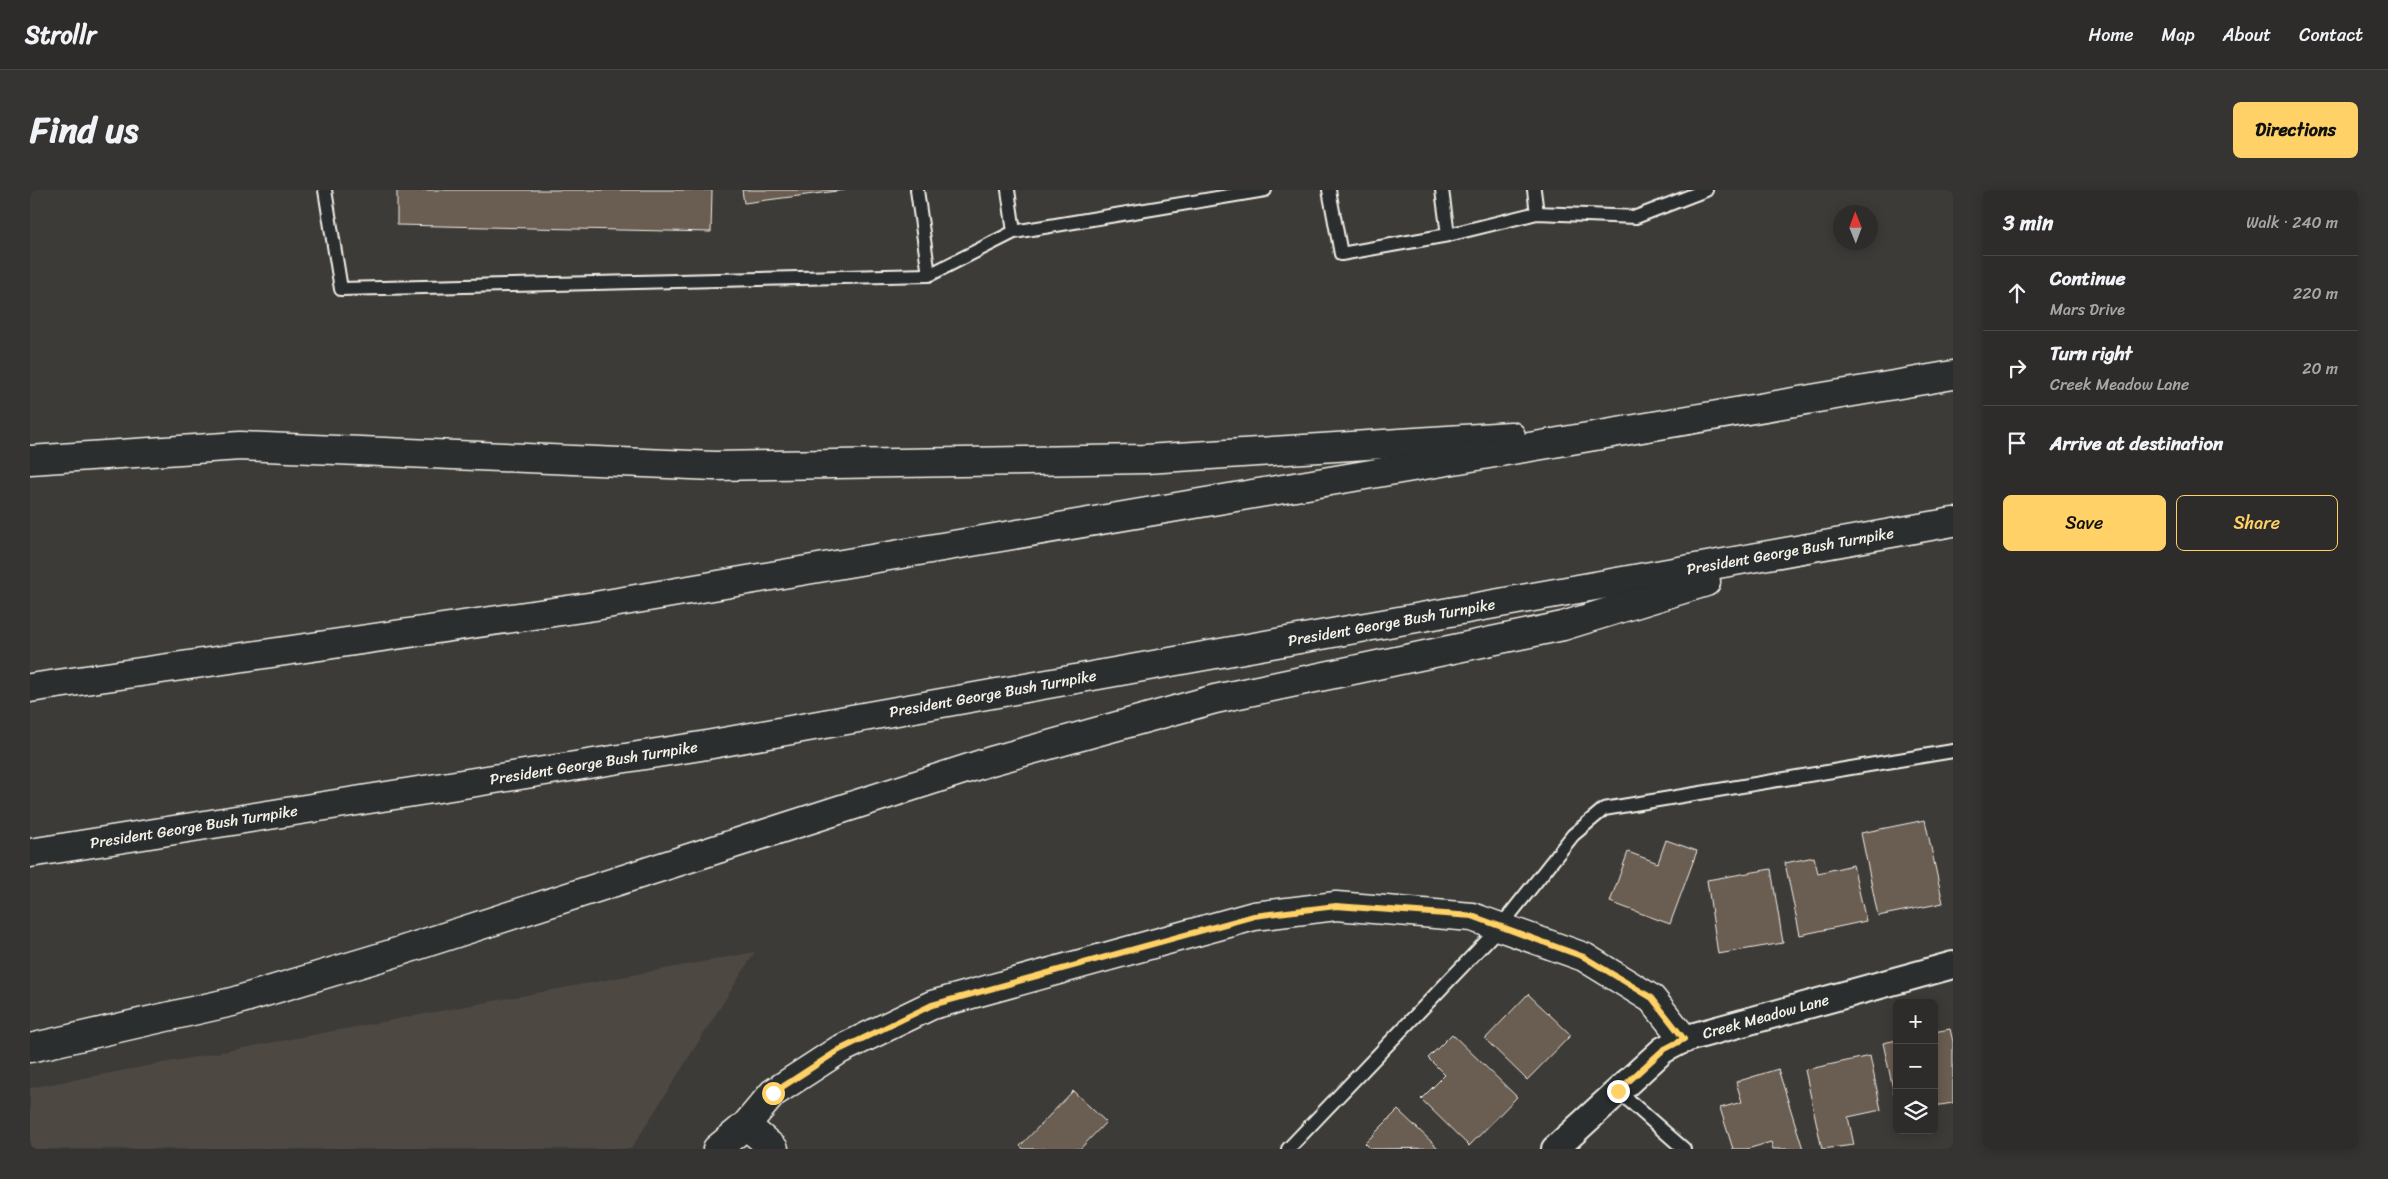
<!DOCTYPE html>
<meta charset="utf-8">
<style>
body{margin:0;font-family:Sriracha,sans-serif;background:#363432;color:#f1f3f6}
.controls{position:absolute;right:15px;bottom:15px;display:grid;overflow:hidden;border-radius:8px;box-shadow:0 2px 12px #0003}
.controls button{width:45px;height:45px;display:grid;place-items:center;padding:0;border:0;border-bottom:1px solid #494847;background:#2e2c2a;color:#f1f3f6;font:25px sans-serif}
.compass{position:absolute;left:1803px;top:15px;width:45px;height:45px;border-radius:50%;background:#2e2c2a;box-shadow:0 2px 12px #0003;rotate:359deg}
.stop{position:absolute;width:15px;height:15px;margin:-11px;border:4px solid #ffd166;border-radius:50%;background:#fff}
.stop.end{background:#ffd166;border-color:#fff;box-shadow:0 1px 5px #0008}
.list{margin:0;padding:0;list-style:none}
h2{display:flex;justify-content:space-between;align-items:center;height:65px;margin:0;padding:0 20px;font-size:21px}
h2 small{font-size:16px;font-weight:400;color:#a7a7a8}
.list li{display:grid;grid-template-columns:32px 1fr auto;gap:15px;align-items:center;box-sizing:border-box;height:75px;padding:0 20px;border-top:1px solid #494847}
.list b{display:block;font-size:19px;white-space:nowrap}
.list p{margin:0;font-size:16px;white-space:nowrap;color:#a7a7a8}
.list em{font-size:16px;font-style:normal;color:#a7a7a8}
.actions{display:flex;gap:10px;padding:15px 20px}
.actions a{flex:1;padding:11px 0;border:1px solid #ffd166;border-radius:8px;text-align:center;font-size:18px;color:#ffd166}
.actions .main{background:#ffd166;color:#111}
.icon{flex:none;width:28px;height:28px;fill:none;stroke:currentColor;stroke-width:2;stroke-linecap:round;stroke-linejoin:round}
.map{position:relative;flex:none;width:1923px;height:959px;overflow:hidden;border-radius:8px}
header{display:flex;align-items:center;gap:30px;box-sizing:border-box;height:70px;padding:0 25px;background:#2e2c2a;border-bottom:1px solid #494847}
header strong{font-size:24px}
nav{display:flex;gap:28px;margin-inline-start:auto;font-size:18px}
.intro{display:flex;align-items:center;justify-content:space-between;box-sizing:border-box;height:120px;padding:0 30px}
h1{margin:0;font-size:35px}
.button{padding:12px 22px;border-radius:8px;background:#ffd166;color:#111;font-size:18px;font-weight:700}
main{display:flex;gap:30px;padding:0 30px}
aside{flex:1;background:#2e2c2a;border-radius:8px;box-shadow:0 2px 12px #0003}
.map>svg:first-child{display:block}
.built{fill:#4d4843}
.building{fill:#6a5d51;stroke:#f4f1e8}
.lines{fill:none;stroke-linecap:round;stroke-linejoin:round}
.lane-casing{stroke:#f4f1e8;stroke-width:16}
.street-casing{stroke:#f4f1e8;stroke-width:30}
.secondary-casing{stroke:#f4f1e8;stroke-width:31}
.highway-casing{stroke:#f4f1e8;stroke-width:31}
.lane{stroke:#2a2d2e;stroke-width:12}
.street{stroke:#2a2d2e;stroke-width:26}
.secondary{stroke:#2a2d2e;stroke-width:28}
.highway{stroke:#2a2d2e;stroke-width:28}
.route{stroke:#ffd166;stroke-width:6}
.labels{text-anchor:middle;stroke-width:4;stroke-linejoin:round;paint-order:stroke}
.street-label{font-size:15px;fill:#f4f1e8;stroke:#2a2d2e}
</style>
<header>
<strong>Strollr</strong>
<nav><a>Home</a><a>Map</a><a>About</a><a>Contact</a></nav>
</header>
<div class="intro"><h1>Find us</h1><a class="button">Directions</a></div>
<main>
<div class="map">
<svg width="1923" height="959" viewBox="0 0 1923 959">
<rect width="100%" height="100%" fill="#3d3b38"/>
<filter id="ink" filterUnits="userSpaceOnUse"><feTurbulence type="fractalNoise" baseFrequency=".02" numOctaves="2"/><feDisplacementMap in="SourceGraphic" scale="10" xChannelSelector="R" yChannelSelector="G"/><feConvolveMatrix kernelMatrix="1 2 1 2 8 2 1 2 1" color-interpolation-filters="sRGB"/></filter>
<g filter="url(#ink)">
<path class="built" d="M725,762l-124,197h-601v-61z"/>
<path class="building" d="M367,0h315l-1,42 -314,-7z
M712,0h103l-101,13z
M1895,630l18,83 -65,13 -17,-83z
M1636,650l31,11 -27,73 -60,-22 18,-50 30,11z
M1784,667l4,16 35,-8 13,56 -66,14 -15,-72z
M1741,679l12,74 -65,11 -11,-74z
M1498,804l43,41 -44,45 -42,-41z
M1920,839l3,13v61l-19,3v-74z
M1422,844l65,63 -48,49 -48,-47 24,-24 -17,-17z
M1867,850v67l-14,-64z
M1840,866l11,54 -33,7 6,28 -32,4 -17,-79z
M1748,879l25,80h-30l-2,-7 -24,7h-14l-13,-41 22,-6 -6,-20z
M1043,901l33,31 -26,27h-56l-4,-3z
M1368,920l40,38 -67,1 -6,-6z"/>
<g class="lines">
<defs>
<path id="lane" d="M295,0l16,99 588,-14 85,-43 251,-42
M887,0l12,85
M978,0l6,42
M1299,0l12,64 107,-19 89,-22 99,4 70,-27
M1412,0l6,45
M1504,0l3,23
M1588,901l66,58
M1258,959l212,-222 73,-92 31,-26 349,-58"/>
<g id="street">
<path id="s1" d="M1525,959l108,-99 21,-11 269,-74"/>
</g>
<path id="secondary" d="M716,935l28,24
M687,959l29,-24 27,-32 66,-43 93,-45 322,-89 82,-10 136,11 112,40 68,42 32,40"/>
<g id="highway">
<path d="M0,270l210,-14 475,20 431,-7 365,-23"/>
<path d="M0,498l565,-82 1358,-231"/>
<path id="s2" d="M0,663l671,-107 1252,-224"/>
<path d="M0,858l202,-46 156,-47 603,-194 224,-62 348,-73 143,-44"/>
</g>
</defs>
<use href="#lane" class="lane-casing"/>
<use href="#street" class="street-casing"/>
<use href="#secondary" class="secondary-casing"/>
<use href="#highway" class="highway-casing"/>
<use href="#lane" class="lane"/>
<use href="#street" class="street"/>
<use href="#secondary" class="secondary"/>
<use href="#highway" class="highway"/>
</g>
</g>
<g class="lines" filter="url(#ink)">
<path class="route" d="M743,903l66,-43 93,-45 322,-89 82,-10 136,10 112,41 68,41 32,41 -21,11 -45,41"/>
</g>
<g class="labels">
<g class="street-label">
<text dy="5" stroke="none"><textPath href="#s2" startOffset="1786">President George Bush Turnpike</textPath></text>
<text dy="5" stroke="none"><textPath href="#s2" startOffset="1381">President George Bush Turnpike</textPath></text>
<text dy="5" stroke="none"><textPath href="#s2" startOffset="976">President George Bush Turnpike</textPath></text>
<text dy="5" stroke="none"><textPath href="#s2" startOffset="571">President George Bush Turnpike</textPath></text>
<text dy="5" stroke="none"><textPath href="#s2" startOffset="166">President George Bush Turnpike</textPath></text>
<text dy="5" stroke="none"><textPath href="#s1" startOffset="255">Creek Meadow Lane</textPath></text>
</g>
</g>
</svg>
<div class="controls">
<button>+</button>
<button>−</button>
<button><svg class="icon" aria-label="layers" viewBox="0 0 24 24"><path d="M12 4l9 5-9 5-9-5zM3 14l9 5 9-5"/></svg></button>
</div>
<svg class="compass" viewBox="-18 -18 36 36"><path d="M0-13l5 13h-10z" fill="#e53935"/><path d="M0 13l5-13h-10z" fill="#a7a7a8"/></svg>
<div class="stop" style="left:743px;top:903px"></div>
<div class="stop end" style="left:1588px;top:901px"></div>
</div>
<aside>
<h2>3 min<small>Walk · 240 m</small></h2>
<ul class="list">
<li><svg class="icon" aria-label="ahead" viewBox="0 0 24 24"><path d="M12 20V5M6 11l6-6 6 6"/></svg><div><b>Continue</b><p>Mars Drive</p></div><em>220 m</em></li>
<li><svg class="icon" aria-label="right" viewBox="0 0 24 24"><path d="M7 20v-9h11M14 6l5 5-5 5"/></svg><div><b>Turn right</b><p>Creek Meadow Lane</p></div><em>20 m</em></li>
<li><svg class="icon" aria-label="arrive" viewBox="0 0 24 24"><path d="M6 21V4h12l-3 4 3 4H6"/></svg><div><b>Arrive at destination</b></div></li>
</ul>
<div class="actions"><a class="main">Save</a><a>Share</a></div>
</aside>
</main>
